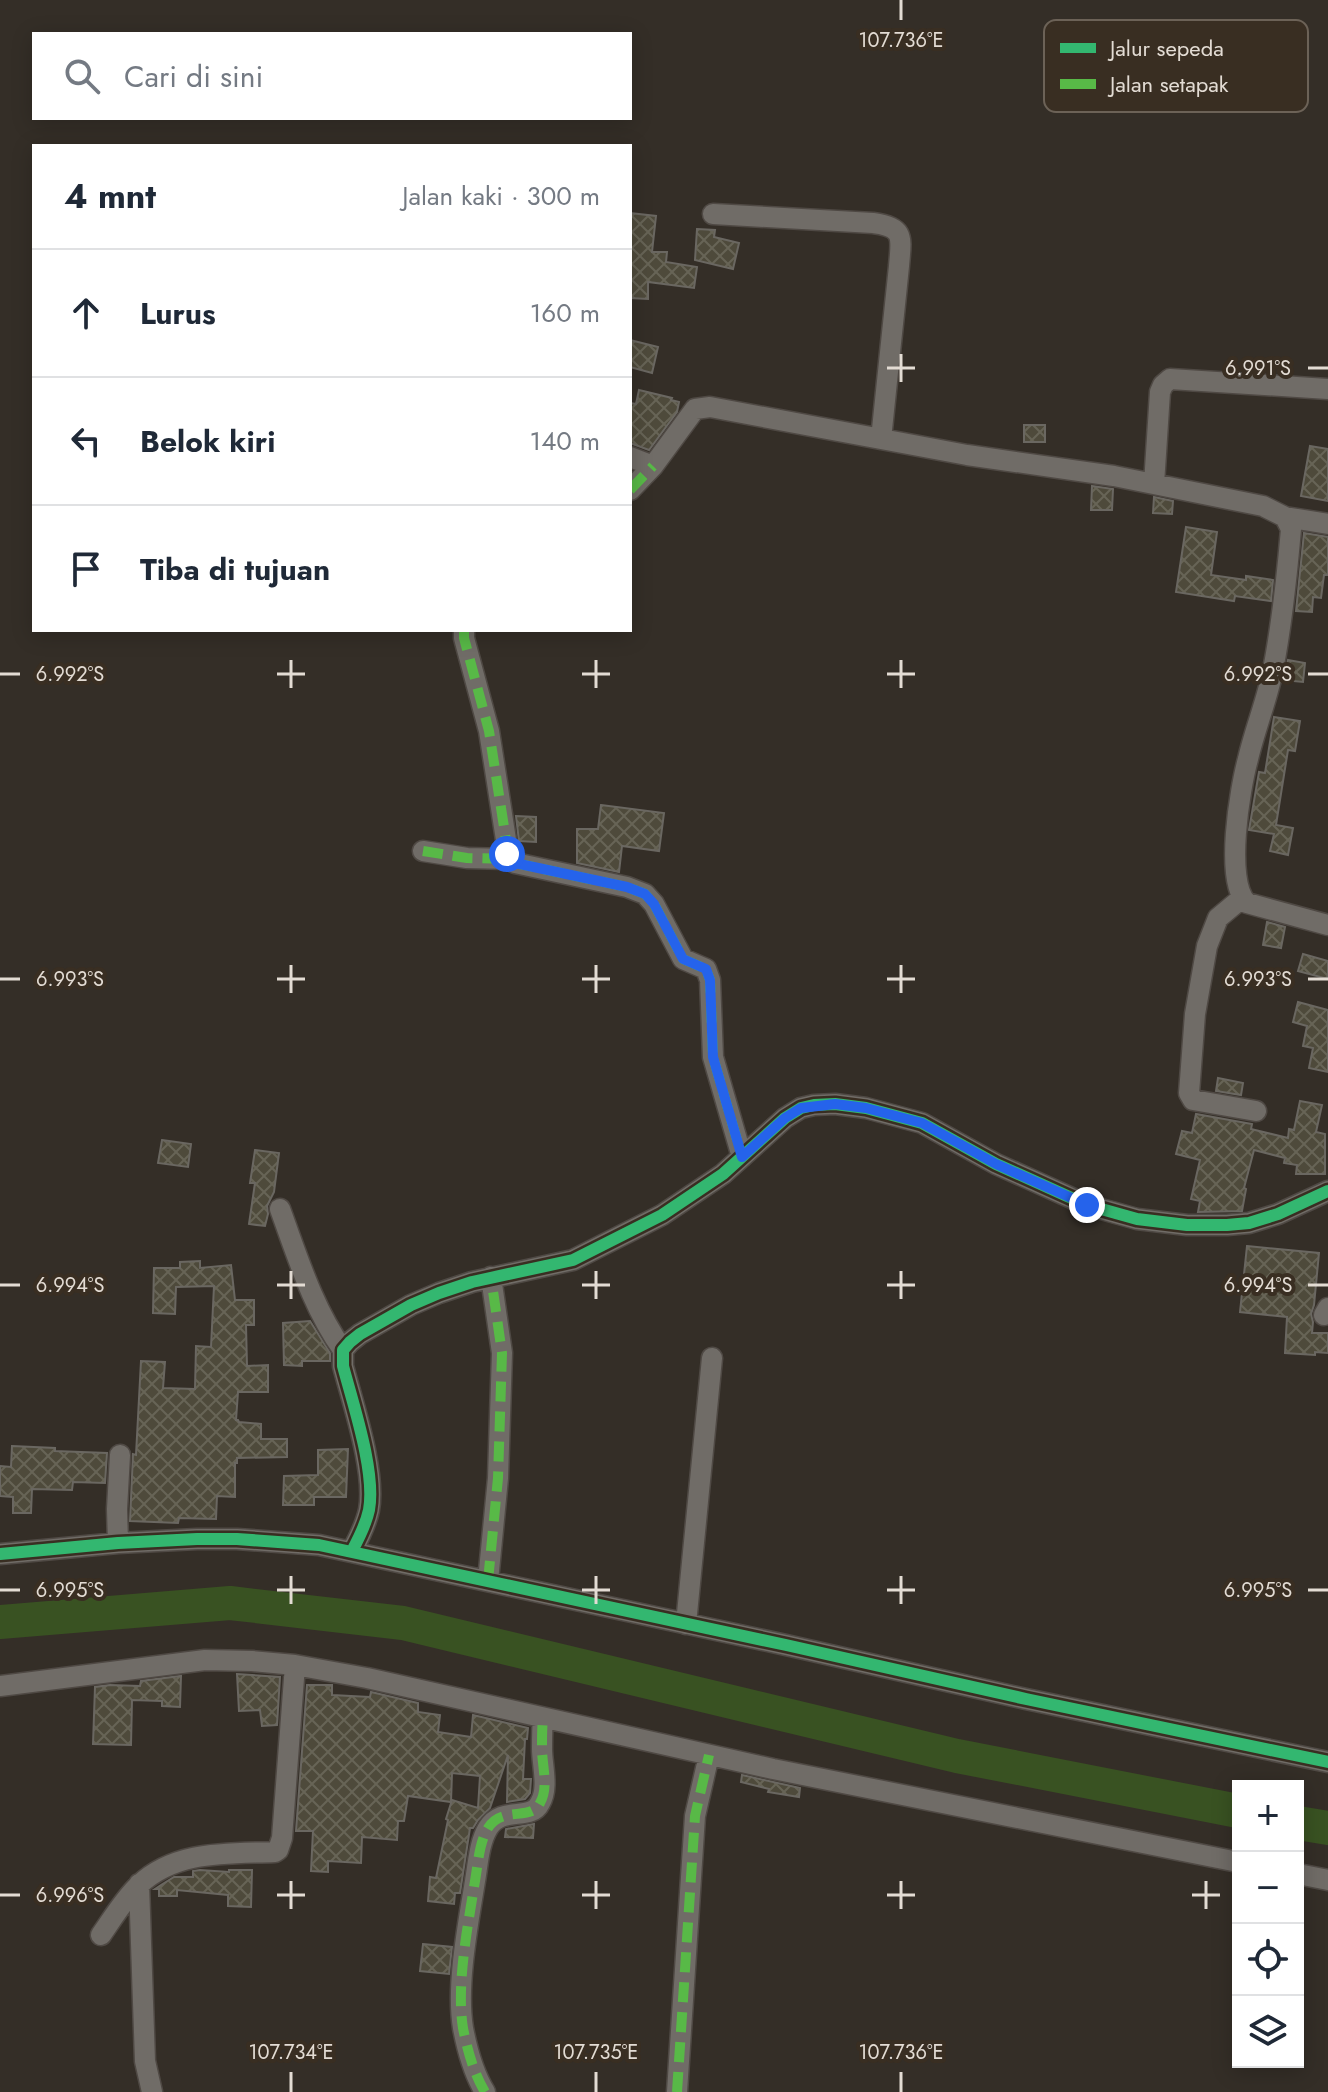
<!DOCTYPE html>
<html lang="id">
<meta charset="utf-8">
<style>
body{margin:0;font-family:Jost,sans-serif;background:#f2f2f3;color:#1f2937}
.controls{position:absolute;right:24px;bottom:24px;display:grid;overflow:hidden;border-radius:0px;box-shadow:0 4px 20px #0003}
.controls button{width:72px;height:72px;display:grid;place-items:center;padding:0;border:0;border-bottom:2px solid #e0e1e3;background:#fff;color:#1f2937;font:40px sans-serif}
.stop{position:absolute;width:24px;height:24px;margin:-18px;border:6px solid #2563eb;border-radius:50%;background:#fff}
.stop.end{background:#2563eb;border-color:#fff;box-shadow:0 2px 8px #0008}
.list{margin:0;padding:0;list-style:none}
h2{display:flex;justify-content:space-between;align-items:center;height:104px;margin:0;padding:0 32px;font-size:34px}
h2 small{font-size:26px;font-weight:400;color:#747a83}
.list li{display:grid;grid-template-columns:52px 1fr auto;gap:24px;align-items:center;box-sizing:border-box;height:128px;padding:0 32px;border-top:2px solid #e0e1e3}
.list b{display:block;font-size:30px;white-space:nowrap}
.list em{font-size:26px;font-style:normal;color:#747a83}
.icon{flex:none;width:44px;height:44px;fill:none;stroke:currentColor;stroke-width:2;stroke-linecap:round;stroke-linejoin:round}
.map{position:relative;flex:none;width:1328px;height:2092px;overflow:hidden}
.search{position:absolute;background:#fff;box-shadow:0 4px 20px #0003;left:32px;top:32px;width:600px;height:88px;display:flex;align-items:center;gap:20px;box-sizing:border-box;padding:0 28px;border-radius:0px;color:#747a83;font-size:30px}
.panel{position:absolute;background:#fff;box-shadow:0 4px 20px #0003;left:32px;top:144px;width:600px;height:488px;border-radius:0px}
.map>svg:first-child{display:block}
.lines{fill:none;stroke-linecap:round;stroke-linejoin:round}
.river{stroke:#395222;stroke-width:34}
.building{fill:url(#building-cross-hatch);stroke:#6a6761;stroke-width:2}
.minor-casing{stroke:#4f4944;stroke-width:23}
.minor{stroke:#706c67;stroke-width:20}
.quiet{stroke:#58b947;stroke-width:10;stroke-dasharray:20 10;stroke-linecap:butt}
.cycleway-casing{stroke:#392e22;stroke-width:17}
.cycleway{stroke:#33b770;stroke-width:12}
.route{stroke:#2563eb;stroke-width:10}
.ticks{fill:none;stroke:#e3dcd4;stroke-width:3}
.key{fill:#392e22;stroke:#6c6257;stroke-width:2}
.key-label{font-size:22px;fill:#e3dcd4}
.ticks-label{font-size:20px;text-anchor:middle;fill:#e3dcd4;stroke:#392e22;stroke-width:8;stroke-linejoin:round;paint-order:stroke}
</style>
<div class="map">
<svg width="1328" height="2092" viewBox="0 0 1328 2092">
<defs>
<pattern id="building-cross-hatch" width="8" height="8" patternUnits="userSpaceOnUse" patternTransform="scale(2)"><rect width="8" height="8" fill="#4e4a3b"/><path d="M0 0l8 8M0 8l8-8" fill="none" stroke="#676456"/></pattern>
</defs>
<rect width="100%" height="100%" fill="#342e27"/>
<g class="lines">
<path class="river" d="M0,1622l230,-19 173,20 554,133 281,55
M1298,1823l30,5"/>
</g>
<path class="building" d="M630,213l26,3 -4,36h15l-1,10 31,5 -3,21 -46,-6v17l-18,-1z
M697,229l18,1 -1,7 25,6 -6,26 -38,-9z
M630,340l28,7 -6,26 -22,-6z
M639,390l33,8 -1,2 8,2 -2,10 -28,38 -19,-7v-40l6,1z
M1024,425h21v17h-21z
M1310,446l18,3v52l-27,-5z
M1092,486l21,3 -1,21h-21z
M1154,497l19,4 -1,13 -19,-1z
M1186,527l31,5 -6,43 35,5v-4l27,4 -2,21 -36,-5 -1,5 -58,-9z
M1304,533l24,4v38h-4l-3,23 -8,-1 -1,15 -16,-1z
M1288,660l17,3 -2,19 -19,-2z
M1274,717l26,4 -5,30 -7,-1 -12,75 17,3 -5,27 -18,-4 4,-17 -25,-4 10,-58 6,1z
M601,805l63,8 -5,38 -37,-5 -3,26 -42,-9v-34h21z
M516,816l20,1v25l-17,-1z
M1267,922l18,5 -4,21 -18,-3z
M1303,954l25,7v18l-30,-8z
M1298,1002l30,8v62l-19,-4 4,-20 -10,-2 4,-20 -14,-4z
M1218,1078l25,5 -2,12 -25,-4z
M1300,1101l22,4 -6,27 9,2v40h-29l1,-9 -13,-2 1,-5 -31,-8 -10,38 2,1 -4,22 -44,1 2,-11 -9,-2 9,-39 -24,-6 6,-23 10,2 4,-19 56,10 -1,5 37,9 1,-9 5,1z
M162,1140l29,4 -3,23 -30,-4z
M255,1150l24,3 -5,39 -7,14 1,8 -3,12 -16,-2 6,-41h-5z
M1247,1246l72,7 -5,52 -3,9 2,8 -1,11h16v20l-13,-1v3l-30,-2 2,-36 -47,-5z
M200,1261v7l31,-3 4,35h19v25h-8l1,41 21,-1v27h-30l-2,28h2l1,2 22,2v15h26v18l-50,1v5h-2v34l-18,-1 -1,23 -37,-1 -1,5 -48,-2 3,-67 3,1 5,-94 24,1 -2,26 32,1 1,-43 15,1 3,-61 -38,1 -1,27 -22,-1 1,-45h26v-6z
M310,1321l20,32v8h-28v5l-18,-1 -1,-42z
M12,1446l43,2v3l52,2 -2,30 -32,-1 -1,8 -40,-1 -1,24h-18v-16l-13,-1v-30l11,1z
M348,1449l-2,48h-32v8h-31l1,-29 34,-1v-25z
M237,1674l43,3 -3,48 -15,1 -2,-16 -21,1z
M181,1676l-1,31 -18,-1v-5l-30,-1 -1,45 -38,-1 2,-57 15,-2 30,1 1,-5z
M307,1685h25v10l38,2 1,-5 47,11v9l22,3 -2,17 33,5 2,-22 55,13 -1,11h-2l-2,40h8l-1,14 -5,6 -18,3 1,-47 -18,53 -12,12 -5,8h-3l-10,65h-5l-1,11 -26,-3 2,-24 6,1 12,-58 -2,-1 6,-19 26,8 2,-32 -28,-3 -1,29 -43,-6 -4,25h-6l-1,19 -35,-3 -1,26 -33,-2v11l-17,-1 2,-40h-17z
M742,1775l58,13 -1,9 -31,-5 1,-3 -28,-7z
M534,1824l-1,14 -28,-1 1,-8z
M200,1870l29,2v-2h23l-1,37 -23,-1v-11l-51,-5v6h-18v-7h-4l6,-4 13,-8h19v-6z
M423,1944l29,3 -3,27 -29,-3z"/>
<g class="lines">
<defs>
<path id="minor" d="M713,214l160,9c33,4 28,16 26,43l-18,173
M630,457l23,9 42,-57 15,-2 257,48 147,21 149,30 22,11 6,12c-4,47 -9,94 -18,141 -6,30 -18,59 -25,89 -8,29 -24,123 -1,144l81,22
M1154,484l6,-92 3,-7 7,-6 158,10
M630,490l23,-24
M1285,517l43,7
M464,630v8l25,93 20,128 6,4 112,24 18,7 9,10 29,55 23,10 4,11 3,77 29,100
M423,851l44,7 42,1
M1242,898l-24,20 -11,28 -12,68 -6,79 4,7 63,11
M280,1209c18,49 33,99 63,141
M1324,1315l4,-7
M118,1543l-1,-34 3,-54
M352,1551c7,-13 14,-27 17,-41 7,-38 -16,-106 -26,-144v-16l7,-8 10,-8 51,-29 28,-12 33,-11 101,-22 89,-45 61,-41 62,-56 16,-10 13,-3 21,-1 31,4 56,15 74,41 38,17 53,24 50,14 50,6h40l22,-2 29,-9 50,-23
M0,1554l118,-11 79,-4h40l82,6 467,100 240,54 302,63
M488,1581l10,-103 4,-125 -11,-76
M686,1624l26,-266
M0,1686l205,-26 47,1 43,4 72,13 406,91 465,93
M1298,1874l30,6
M139,1884l6,177 7,31
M101,1935c12,-17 23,-36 38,-50 37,-35 88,-31 136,-33l3,-2 4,-12 13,-173
M485,2092c-11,-18 -18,-43 -22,-64 -7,-43 5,-103 12,-147 3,-17 4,-38 13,-53 14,-23 43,-6 52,-25 9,-15 2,-38 2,-54 0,-10 0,-21 1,-31
M677,2092l18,-276 14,-61"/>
</defs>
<use href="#minor" class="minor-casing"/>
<use href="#minor" class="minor"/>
<path class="quiet" d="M630,490l23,-24
M464,630v8l25,93 20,128 6,4 112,24 18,7 9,10 29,55 23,10 4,11 3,77 29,100
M423,851l44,7 42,1
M488,1581l10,-103 4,-125 -11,-76
M485,2092c-11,-18 -18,-43 -22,-64 -7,-43 5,-103 12,-147 3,-17 4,-38 13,-53 14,-23 43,-6 52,-25 9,-15 2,-38 2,-54 0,-10 0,-21 1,-31
M677,2092l18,-276 14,-61"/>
<defs>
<path id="cycleway" d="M352,1551c7,-13 14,-27 17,-41 7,-38 -16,-106 -26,-144v-16l7,-8 10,-8 51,-29 28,-12 33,-11 101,-22 89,-45 61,-41 62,-56 16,-10 13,-3 21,-1 31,4 56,15 74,41 38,17 53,24 50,14 50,6h40l22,-2 29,-9 50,-23
M0,1554l118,-11 79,-4h40l82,6 467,100 240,54 302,63"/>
</defs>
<use href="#cycleway" class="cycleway-casing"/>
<use href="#cycleway" class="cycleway"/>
</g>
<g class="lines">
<path class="route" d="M507,854l2,5 6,4 112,24 18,7 9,10 29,55 23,10 4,11 3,77 29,100 43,-39 16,-10 34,-4 31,4 56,15 74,41 91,41"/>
</g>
<path class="ticks" d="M901,0v20M901,354v28M887,368h28M1308,368h20M291,660v28M596,660v28M901,660v28M0,674h20M277,674h28M582,674h28M887,674h28M1308,674h20M291,965v28M596,965v28M901,965v28M0,979h20M277,979h28M582,979h28M887,979h28M1308,979h20M291,1271v28M596,1271v28M901,1271v28M0,1285h20M277,1285h28M582,1285h28M887,1285h28M1308,1285h20M291,1576v28M596,1576v28M901,1576v28M0,1590h20M277,1590h28M582,1590h28M887,1590h28M1308,1590h20M291,1881v28M596,1881v28M901,1881v28M1206,1881v28M0,1895h20M277,1895h28M582,1895h28M887,1895h28M1192,1895h28M291,2072v20M596,2072v20M901,2072v20"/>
<rect x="1044" y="20" width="264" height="92" rx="12" class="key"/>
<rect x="1060" y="43" width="36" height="10" fill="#33b770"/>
<rect x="1060" y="79" width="36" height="10" fill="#58b947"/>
<g class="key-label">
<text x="1110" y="56">Jalur sepeda</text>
<text x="1110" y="92">Jalan setapak</text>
</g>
<g class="ticks-label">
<text x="901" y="47">107.736°E</text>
<text x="1258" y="375">6.991°S</text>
<text x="70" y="681">6.992°S</text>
<text x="1258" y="681">6.992°S</text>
<text x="70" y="986">6.993°S</text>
<text x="1258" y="986">6.993°S</text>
<text x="70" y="1292">6.994°S</text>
<text x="1258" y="1292">6.994°S</text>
<text x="70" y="1597">6.995°S</text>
<text x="1258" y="1597">6.995°S</text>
<text x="70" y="1902">6.996°S</text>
<text x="291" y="2059">107.734°E</text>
<text x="596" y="2059">107.735°E</text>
<text x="901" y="2059">107.736°E</text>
</g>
</svg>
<div class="controls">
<button>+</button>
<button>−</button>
<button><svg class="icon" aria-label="locate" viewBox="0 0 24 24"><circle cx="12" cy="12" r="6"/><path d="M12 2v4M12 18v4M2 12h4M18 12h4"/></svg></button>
<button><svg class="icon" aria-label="layers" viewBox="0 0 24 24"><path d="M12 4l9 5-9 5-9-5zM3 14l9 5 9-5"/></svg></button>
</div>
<div class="stop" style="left:507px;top:854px"></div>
<div class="stop end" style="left:1087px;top:1205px"></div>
<div class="search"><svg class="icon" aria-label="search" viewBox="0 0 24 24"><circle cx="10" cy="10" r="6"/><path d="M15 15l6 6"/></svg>Cari di sini</div>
<section class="panel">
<h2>4 mnt<small>Jalan kaki · 300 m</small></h2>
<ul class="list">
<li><svg class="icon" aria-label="ahead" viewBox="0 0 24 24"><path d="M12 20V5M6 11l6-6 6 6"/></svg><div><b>Lurus</b></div><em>160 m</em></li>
<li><svg class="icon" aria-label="left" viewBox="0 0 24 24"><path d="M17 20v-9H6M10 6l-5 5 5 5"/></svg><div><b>Belok kiri</b></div><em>140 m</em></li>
<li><svg class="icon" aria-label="arrive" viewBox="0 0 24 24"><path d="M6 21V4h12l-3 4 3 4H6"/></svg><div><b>Tiba di tujuan</b></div></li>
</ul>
</section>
</div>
